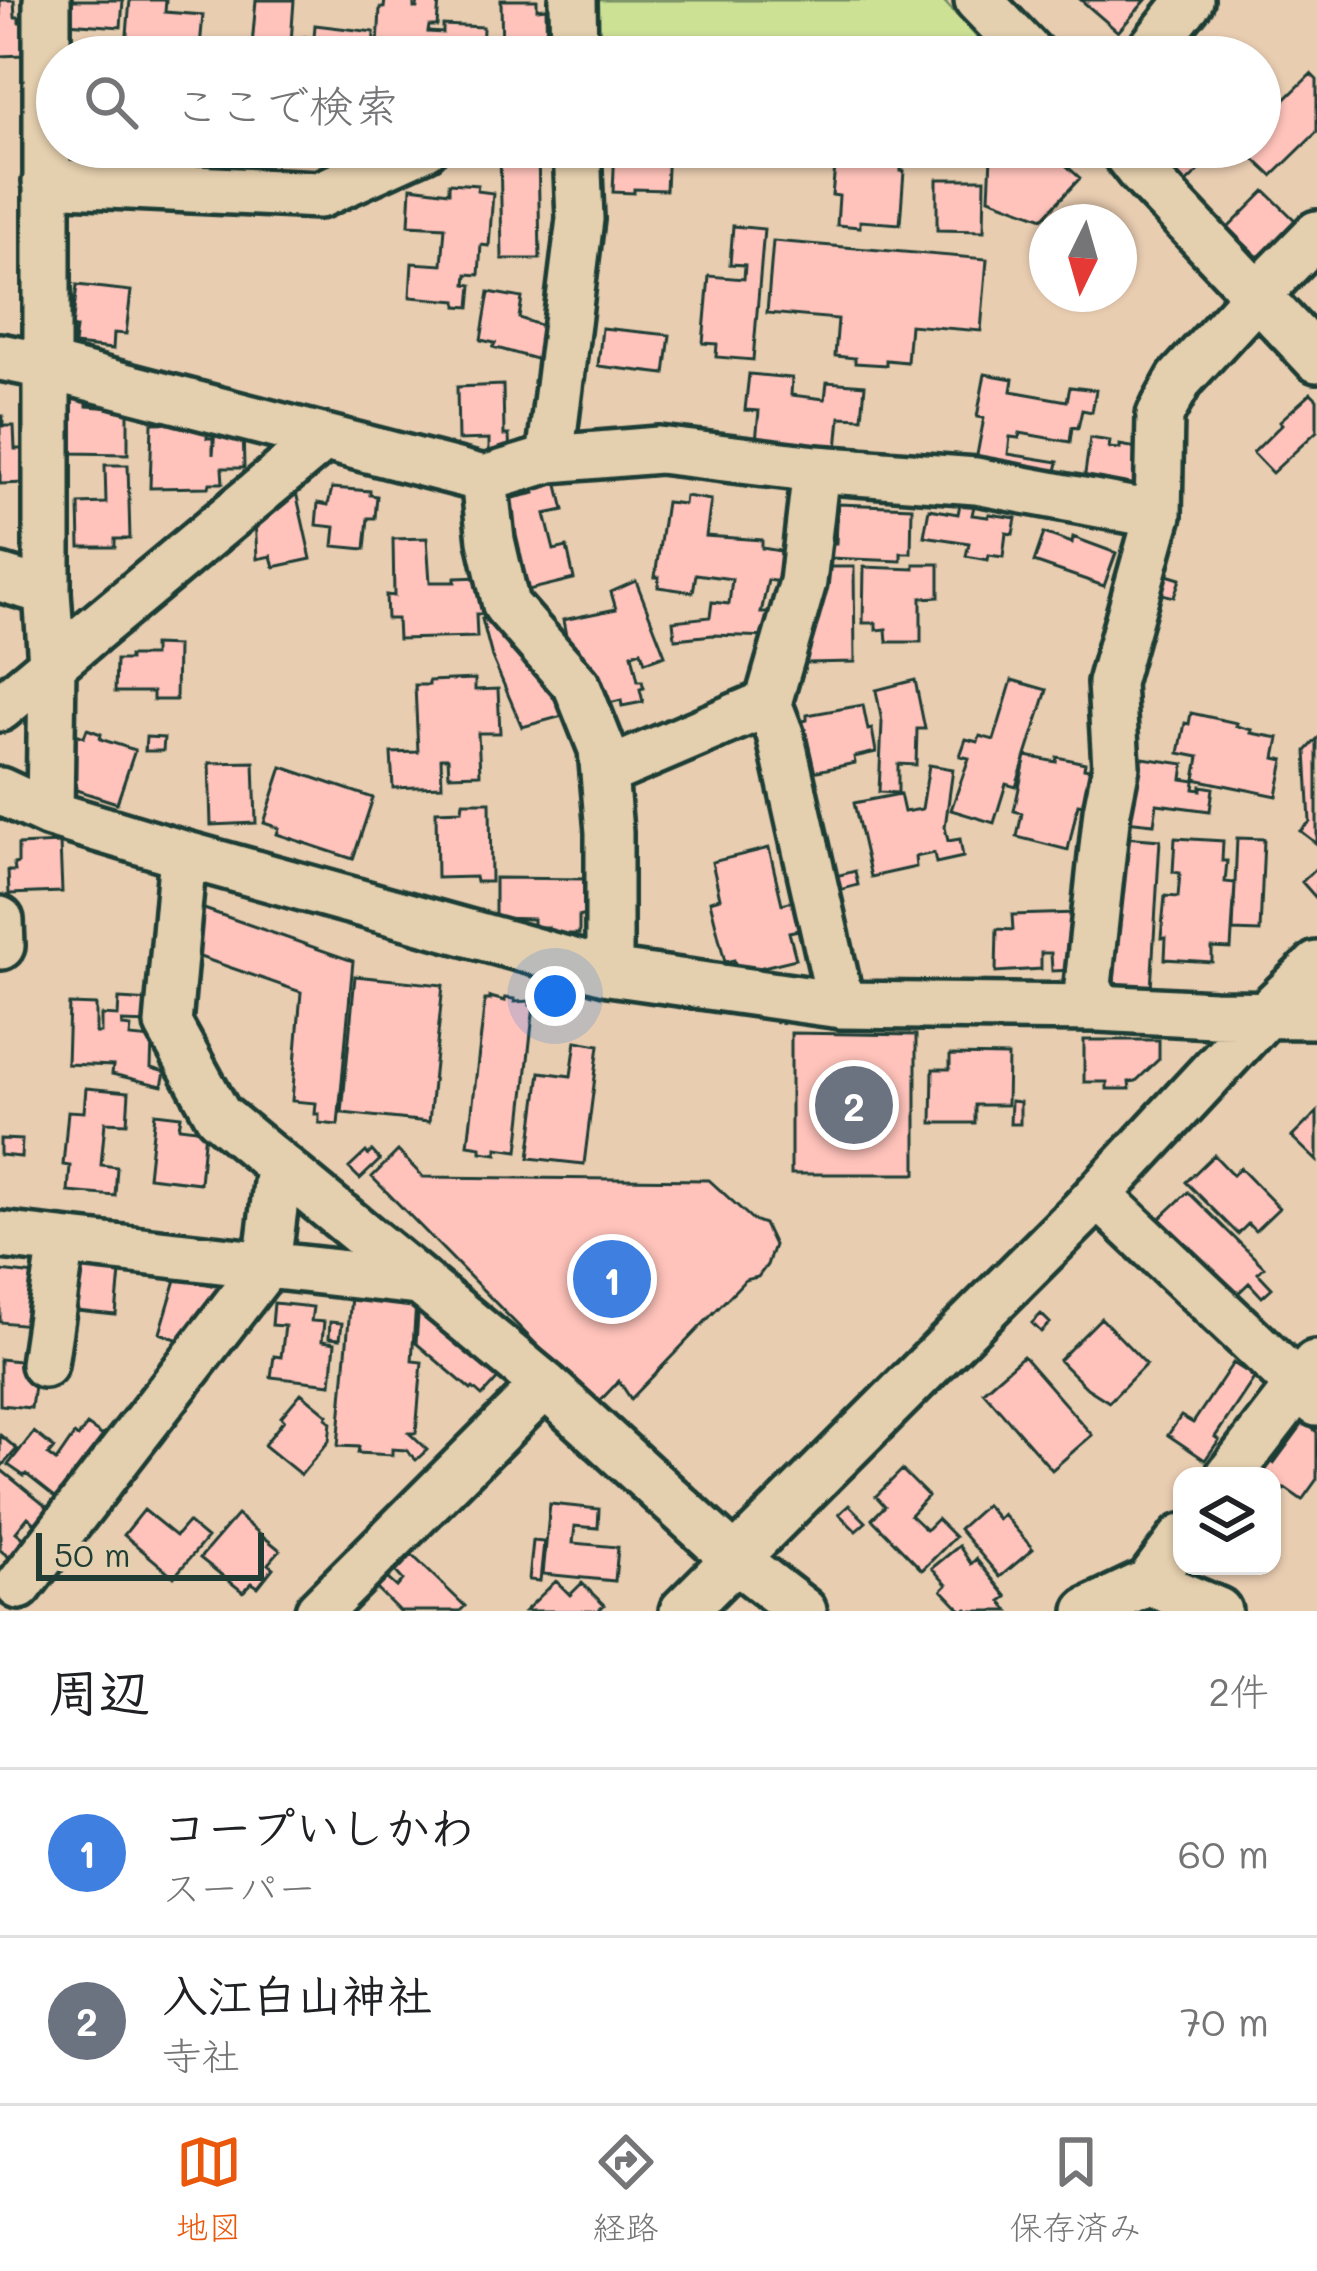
<!DOCTYPE html>
<html lang="ja">
<meta charset="utf-8">
<style>
body{margin:0;font-family:Mali,"Klee One",sans-serif;background:#f2f2f2;color:#202124}
.controls{position:absolute;right:36px;bottom:36px;display:grid;overflow:hidden;border-radius:24px;box-shadow:0 3px 9px #0004}
.controls button{width:108px;height:108px;display:grid;place-items:center;padding:0;border:0;border-bottom:3px solid #e0e0e0;background:#fff;color:#202124;font:60px sans-serif}
.compass{position:absolute;left:1029px;top:204px;width:108px;height:108px;border-radius:50%;background:#fff;box-shadow:0 3px 9px #0004;rotate:185deg}
.scale{position:absolute;left:36px;bottom:30px;width:228px;box-sizing:border-box;padding-left:12px;border:6px solid #1f3d34;border-top:0;font-size:33px;line-height:42px;white-space:nowrap;color:#1f3d34;-webkit-text-stroke:9px #e4cfae;paint-order:stroke}
.you{position:absolute;left:555px;top:996px;width:42px;height:42px;margin:-30px;border:9px solid #fff;border-radius:50%;background:#1a73e8;box-shadow:0 0 0 18px #1a73e833}
.badge{display:grid;place-items:center;width:78px;height:78px;border-radius:50%;background:#ea580c;color:#fff;font-size:39px;font-weight:700}
.pin{position:absolute;translate:-50% -50%;border:6px solid #fff;box-shadow:0 3px 12px #0006}
.list{margin:0;padding:0;list-style:none}
h2{display:flex;justify-content:space-between;align-items:center;height:156px;margin:0;padding:0 48px;font-size:51px}
h2 small{font-size:39px;font-weight:400;color:#757577}
.list li{display:grid;grid-template-columns:78px 1fr auto;gap:36px;align-items:center;box-sizing:border-box;height:168px;padding:0 48px;border-top:3px solid #e0e0e0}
.list b{display:block;font-size:45px;white-space:nowrap}
.list p{margin:0;font-size:39px;white-space:nowrap;color:#757577}
.list em{font-size:39px;font-style:normal;color:#757577}
.icon{flex:none;width:66px;height:66px;fill:none;stroke:currentColor;stroke-width:2;stroke-linecap:round;stroke-linejoin:round}
.map{position:relative;flex:none;width:1317px;height:1611px;overflow:hidden}
.search{position:absolute;background:#fff;box-shadow:0 3px 9px #0004;left:36px;right:36px;top:36px;height:132px;display:flex;align-items:center;gap:30px;box-sizing:border-box;padding:0 42px;border-radius:66px;color:#757577;font-size:45px}
.sheet{height:492px;background:#fff}
nav{display:flex;justify-content:space-around;align-items:center;box-sizing:border-box;height:168px;border-top:3px solid #e0e0e0;background:#fff;font-size:33px;color:#757577}
nav a{display:grid;justify-items:center;gap:6px}
nav .on{color:#ea580c}
.map>svg:first-child{display:block}
.green{fill:#cde195;stroke:#768f64;stroke-width:3}
.building{fill:#ffc3bb;stroke:#1f3d34;stroke-width:3}
.lines{fill:none;stroke-linecap:round;stroke-linejoin:round}
.minor-casing{stroke:#1f3d34;stroke-width:54}
.minor{stroke:#e4cfae;stroke-width:45}
</style>
<div class="map">
<svg width="1317" height="1611" viewBox="0 0 1317 1611">
<rect width="100%" height="100%" fill="#e9cdb1"/>
<filter id="ink" filterUnits="userSpaceOnUse"><feTurbulence type="fractalNoise" baseFrequency=".00833" numOctaves="2"/><feDisplacementMap in="SourceGraphic" scale="24" xChannelSelector="R" yChannelSelector="G"/><feConvolveMatrix kernelMatrix="1 2 1 2 8 2 1 2 1" color-interpolation-filters="sRGB"/></filter>
<g filter="url(#ink)">
<path class="green" d="M593,0h350l52,57h-401z"/>
<path class="building" d="M0,0h14l1,17h4v5h4v33l-23,1z
M69,0h54l-2,27 -54,-4z
M130,0h36l-1,12 38,3 -4,42h-74z
M256,0h38l-4,57h-39z
M385,0h29v8h3l1,-8h21l-2,26h-8l-1,6 15,1v-8l40,2 -1,30h-102l1,-10h-3l2,-39h4z
M501,0h36v9l9,-1 1,49h-45z
M501,0h36v9l9,-1 1,49h-45z
M1081,0h65l-28,32z
M315,25l59,7 -1,25h-71l2,-20 10,1z
M1311,74l6,6v52l-45,44 -19,-18 10,-10 -3,-3v-21z
M106,147l20,1v8l-20,-1z
M500,147h38l2,112h-38z
M500,147h38l2,112h-38z
M615,147h53l-2,43 -32,-1v4l-21,-1z
M1153,147h31l19,20 -20,19 -34,-35z
M1035,151l16,1 29,26 -37,40 -54,-20 2,-42 43,-1z
M859,163l42,2v6h3l-4,53 -40,-3v6l-23,-2 2,-29 -7,-1 3,-28 23,1z
M937,179h48l-1,52 -47,-1z
M449,183l29,2 -1,6 16,2 -4,53 -8,-1 -2,30 -12,-1 -1,10 6,1 -2,22 -13,-1v-5l-47,-4 2,-34 30,2 3,-38 -36,-2 2,-38 38,5z
M1265,191l34,33 -31,31 -11,1 -29,-28z
M733,226l31,3 -11,131 -37,-3 1,-13 -14,-1 6,-67 35,3 1,-14 -15,-1z
M773,241l214,18 -6,72 -71,-6 -3,37 -21,-2v5l-31,-2v-5l-20,-2 3,-37 -71,-6z
M77,285l54,6 -5,43 -12,-1 -1,16 -39,-4 2,-17h-4z
M489,292l33,6 -3,20 32,11 -1,34 -57,-16 2,-4 -14,-3z
M602,328l68,7 -5,39 -67,-8z
M749,374l43,4 -1,17 34,4 2,-17 38,3 -3,33 -22,-1 -4,43 -81,-9 4,-40 -14,-1z
M985,374l28,5 -2,12 56,10 3,-14 26,3 -4,22 -10,-2 -4,18 -6,-1 -2,15 -50,-9 -1,5 -9,-1 -2,17 50,8 -5,24 -79,-15 10,-53 -7,-1z
M503,385l1,50h5l1,23 -21,1v-20l-31,1 -1,-53z
M1311,393l6,6v32l-45,42 -19,-20 29,-29 -2,-3z
M67,394l20,1v11l41,3v45l-58,-1v-22h-7z
M0,416h3v10h11l1,23h11l1,34 -27,1z
M207,422v16h6v17l2,-26 28,-2 1,41h-22l1,15h-13l-1,4 -59,1 2,-65z
M1090,438l20,3 -1,7 11,1v-4l28,5 -8,49 -56,-18z
M105,465h23l2,74h-15v8h-35l-1,-43 27,-1z
M556,477l8,33 -19,4 9,36 13,-3 7,32 -62,15 -8,-94 31,-7 -2,-10z
M332,488l38,3v4l7,1 -2,22h-7l-3,31 -32,-3 2,-19 -19,-2 2,-22 10,2z
M296,492l15,67 -37,8 -3,-11 -14,3 -2,-43 5,-16z
M685,496l26,4 -5,36 56,4v8l30,5 -5,30 -19,-3 -7,33h10v24l-58,-2 -38,4 -2,-18 37,-4 2,-15 17,2 3,-25 -36,-5 -3,18 -35,-5 1,-10h-4l11,-75 18,2z
M838,504l74,3 -1,46h-10v8l-72,-3 1,-15h6z
M960,504l14,2 -2,9 16,2 1,-3 27,4 -3,16 -7,-1 -3,24 -14,-2 -1,5 -22,-4 3,-13 -45,-7 5,-27 29,5z
M1044,533l28,10 1,-6 43,16 -12,33 -70,-24z
M427,538l3,44h25v-4l27,-1 3,37h-9l1,23 -79,2 -1,-20h-10l-1,-24 8,1 -1,-57z
M914,564h25v33l-18,1v44h-34l-1,-13 -10,1v-7h-13l1,-56 50,2z
M914,564h25v33l-18,1v44h-34l-1,-13 -10,1v-7h-13l1,-56 50,2z
M818,567h36l1,95 -49,1 -1,-31h8v-9l4,-1z
M1160,573l20,6 -6,18 -20,-5z
M636,581l29,74 -20,7 -4,-11 -9,3 6,27h4l1,4 1,3 -4,1 3,13 -21,4 -1,-6 -16,4 -9,-5 -13,-45 -13,3 -7,-37 53,-11 -5,-17z
M498,615l13,35 14,-6 16,36 15,-3 14,37 -48,13 -30,-70 -10,-38z
M153,645l24,1 -1,54h-23v-8h-38l1,-32h13v-4h24z
M475,679v11l23,-1 2,44h-22l2,41 -31,1 -1,-17h-7l1,28 -49,2 -2,-35 27,-1 -3,-67h14v-4z
M915,680l10,49h-8l-1,36 -18,-1v29l-19,-1 3,-70 -6,-32z
M1012,680l35,10 -31,97 -10,-3 -12,39 -43,-13 18,-52 -9,-2 6,-17 12,3 2,-6 14,4z
M863,705l5,25 4,-1 4,23 -22,5 1,6 -47,10 -18,-49 17,-4v-5z
M1191,713l46,10 -1,3 16,4 -1,3 28,5 -4,20 9,2 -7,36 -82,-17 4,-22 -20,-4 6,-30 4,1z
M87,729l14,5 -1,5 35,11 -18,53 -50,-16 8,-26 -6,-2 7,-25 8,3z
M146,737l18,1 -1,13h-18z
M1317,739v105l-17,-13 10,-9 -4,-71z
M1026,756l30,6 1,-5 28,6 -1,5 19,4 -8,35 -17,-3 -10,46 -51,-13 5,-24 -8,-2z
M1136,757l48,7 -2,15 13,2 -1,8 7,1v-4l12,2 -3,23 -53,-7 -3,20 -29,-3z
M254,762l2,61 -45,2 -2,-62z
M929,765l24,4 -8,58 3,14 12,-2 3,18 -27,6 -2,-10 -19,4 1,10 -45,10 -17,-74 46,-9 4,18 18,-3z
M282,767l91,31 -20,61 -76,-25 2,-6 -15,-5z
M463,802h27l1,80h-15l-1,-5 -38,1 -1,-67 26,-1z
M1123,837l37,3 -9,149 -37,-4z
M1175,838l48,3 -1,20h5l-2,21 10,1 -4,66 -19,-1v14l-47,-3 1,-21h-5l4,-42 13,1 2,-24 -7,-1z
M1237,838l27,1 -4,93 -27,-1z
M60,843l2,49 -53,2 -1,-23h7l-1,-7 4,-1v-18z
M769,848l13,56 18,-5 8,29 -19,4 7,27 -58,14 -4,-13 -9,2 -15,-61 10,-3 -8,-36z
M1317,867v32l-15,-17z
M855,871l3,14 -26,7 -4,-14z
M495,878l94,1 -1,37h-9v18h-31v-7h-15v-8l-38,-1z
M204,909l149,52 -15,164 -19,-2v-9h-4l1,-11 -24,-2 9,-109 -110,-38 8,-41z
M1078,913l-4,57 -22,1 -1,-18h-10v16l-45,3 1,-43 16,1 -1,-15z
M355,976l88,9 -14,137 -87,-9z
M490,997l15,4v-3l10,1v3l15,-1v4h4l-16,146 -21,-3v6l-16,-2v-5l-13,-2 17,-145h5z
M119,999l33,2 -1,22 -29,-1v4l9,1 -1,10 22,2 -1,29 14,4 -3,14 -50,-12 1,-8 -46,-2 2,-60 27,1v28h5v-18l17,1z
M791,1033l125,2v139h-125z
M1084,1040h75v19l-23,22 -7,1 1,7h-23v-7h-23z
M576,1041l23,4 -15,119 -55,-6 11,-86 31,4z
M950,1055l58,1 -1,49h-32v18h-43l1,-54h17z
M86,1088l43,4 -2,31 -22,-1 -4,43 16,2 -2,29 -47,-4 2,-26 -7,-1 5,-54 16,1z
M1011,1101l9,1v22h-10z
M1317,1112v49l-25,-24z
M155,1113l26,3 -2,11 26,3 -5,53 -52,-6z
M0,1139l22,1 -1,17 -21,-2z
M372,1151l8,9 -20,19 -11,-11 17,-16 2,3z
M398,1151l25,26 286,3 44,40 11,4 10,21 -7,20 -9,12 -13,3 -114,119 -12,-18 -23,24 -224,-228z
M1214,1155l19,20 7,-7 39,40 -24,23 -7,-7 -10,10 -52,-52z
M1188,1192l76,75 -6,6 14,15 -10,9 -13,-14 -18,17 -76,-77z
M74,1260l40,4 -1,7 7,1 -4,43 -50,-5z
M0,1271l44,5 -14,49 -30,-3z
M178,1273l33,12 3,-8 13,6 -35,62 -32,-12z
M351,1296l65,6 -4,59 10,1 -6,71h-7l18,17 -11,10 -10,-10 -14,-1v6l-34,-2 1,-6 -21,-1z
M274,1303l39,4 -2,14 13,1 -2,19 13,2 -4,41 -60,-7 3,-21 7,1 4,-31 -13,-1z
M419,1303l83,71 -20,22 -9,-8 -2,2 -55,-47z
M1041,1314l9,9 -9,9 -9,-9z
M1101,1318l45,46 -37,38 -22,-14 -28,-28z
M330,1322l12,1 -2,16 -11,-1z
M1023,1356l69,79 -40,35 -69,-79z
M0,1359l37,4 -6,45 -31,-3z
M1233,1363l22,14 -40,60 4,3 -14,20 -37,-25 13,-19 12,7z
M301,1393l27,22 -2,3 5,4 -2,19 -28,34 -37,-30 20,-25 -3,-3z
M1304,1422l13,10v47l-15,21 -17,-12 -12,15 -1,-27h-17l12,-18 7,5z
M87,1425l26,18 -48,62 -39,-31 -2,2 -16,-11 26,-33 20,16 -6,7 8,6 18,-26 4,2z
M0,1435l17,14 -17,19z
M0,1469l58,47 -13,16 -17,-15 -12,15 15,12 -15,19 -16,-13z
M902,1470l26,26 -18,19 16,15 11,-11 18,18 -33,33 -50,-51 13,-13 -9,-10z
M550,1504l49,5 -1,19 -23,-2 -2,17 45,4 -3,34 -72,-7z
M849,1505l17,17 -10,9 -17,-17z
M986,1505l12,14 5,-5 30,35 -33,28 -41,-48z
M144,1510l32,26 12,-14 19,16 -33,39 -50,-42z
M237,1515l43,35 -12,14 5,4 -15,19 -6,-4 -9,9 -43,-34z
M533,1541l11,1 -4,39 -11,-1z
M959,1546l12,18 5,-5 31,38 -6,4 8,10h-40l-2,-2 -5,2 -20,-21 5,-5 -15,-17z
M412,1555l53,51 -5,5h-61l-29,-29 9,-11 18,16 6,-7 -7,-8z
M556,1581l14,14 12,-12 22,22 -6,6h-73z"/>
<g class="lines">
<defs>
<path id="minor" d="M47,0v592l5,72 -2,150
M573,0l1,57
M978,0l55,57
M1145,57l45,-57
M1121,147l17,22 179,190
M46,182l273,13 106,-48
M0,357l46,9 438,113 66,-20 109,-9 157,19 160,12 182,34
M550,459l30,-240 -3,-72
M816,469l-13,113 -35,121 12,31 61,271
M484,479l7,61 15,65 71,81 25,63 7,83v140
M0,578l47,14
M0,708l324,-270
M604,773l164,-70
M0,791l50,23 133,40 426,118 232,33 257,3 115,6 104,1
M183,854l-15,170 50,91 327,270 189,173 69,53
M0,920l1,26
M1098,1008l-10,-23 19,-174 9,-45 -5,-83 47,-168 2,-100 20,-36 77,-84 60,-61
M1098,1195l219,208
M0,1235l417,47
M44,1364l18,-122
M1229,1476l86,-112
M1149,1582l69,29
M19,1586l248,-321 12,-98
M319,1611l226,-226
M683,1611l398,-398 184,-198 52,-50
M1088,1611l61,-29 33,-44"/>
</defs>
<use href="#minor" class="minor-casing"/>
<use href="#minor" class="minor"/>
</g>
</g>
</svg>
<div class="controls">
<button><svg class="icon" aria-label="layers" viewBox="0 0 24 24"><path d="M12 4l9 5-9 5-9-5zM3 14l9 5 9-5"/></svg></button>
</div>
<svg class="compass" viewBox="-18 -18 36 36"><path d="M0-13l5 13h-10z" fill="#e53935"/><path d="M0 13l5-13h-10z" fill="#757577"/></svg>
<div class="scale">50 m</div>
<div class="you"></div>
<div class="pin badge" style="left:612px;top:1279px;background:#3f7fe0">1</div>
<div class="pin badge" style="left:854px;top:1105px;background:#6b7280">2</div>
<div class="search"><svg class="icon" aria-label="search" viewBox="0 0 24 24"><circle cx="10" cy="10" r="6"/><path d="M15 15l6 6"/></svg>ここで検索</div>
</div>
<section class="sheet">
<h2>周辺<small>2件</small></h2>
<ul class="list">
<li><span class="badge" style="background:#3f7fe0">1</span><div><b>コープいしかわ</b><p>スーパー</p></div><em>60 m</em></li>
<li><span class="badge" style="background:#6b7280">2</span><div><b>入江白山神社</b><p>寺社</p></div><em>70 m</em></li>
</ul>
</section>
<nav>
<a class="on"><svg class="icon" aria-label="map" viewBox="0 0 24 24"><path d="M3 6l6-2 6 2 6-2v14l-6 2-6-2-6 2zM9 4v14M15 6v14"/></svg>地図</a>
<a><svg class="icon" aria-label="directions" viewBox="0 0 24 24"><path d="M12 3l9 9-9 9-9-9zM9 14v-3h6M13 9l2 2-2 2"/></svg>経路</a>
<a><svg class="icon" aria-label="saved" viewBox="0 0 24 24"><path d="M7 4h10v16l-5-4-5 4z"/></svg>保存済み</a>
</nav>
